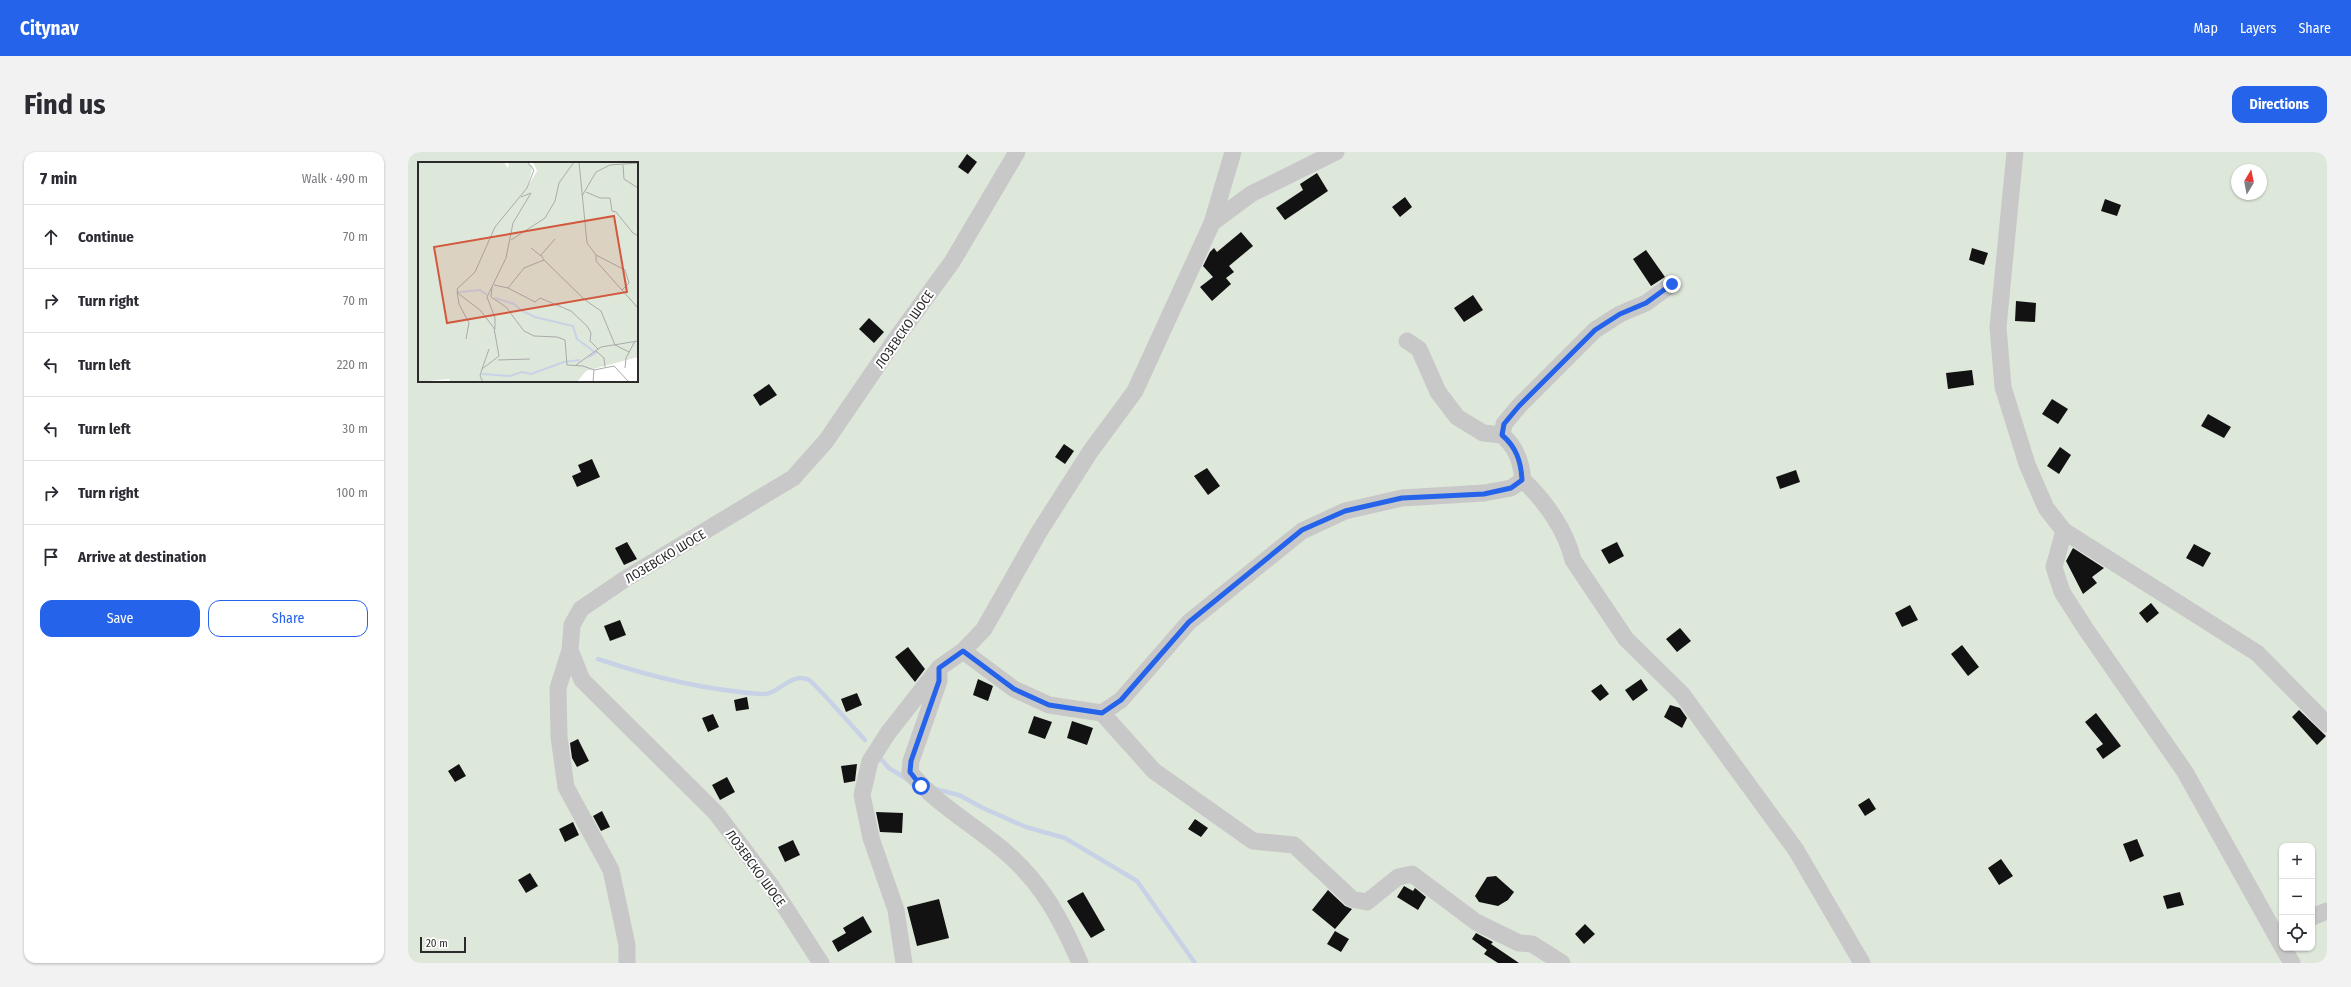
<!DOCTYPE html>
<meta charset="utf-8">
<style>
body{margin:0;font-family:"Fira Sans Condensed",sans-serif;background:#f2f2f3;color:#2b2b33}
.controls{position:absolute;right:12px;bottom:12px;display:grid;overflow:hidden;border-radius:8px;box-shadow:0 1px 3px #0004}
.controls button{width:36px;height:36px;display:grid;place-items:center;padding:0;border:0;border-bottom:1px solid #e1e1e2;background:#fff;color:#2b2b33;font:20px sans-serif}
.compass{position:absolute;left:1823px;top:12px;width:36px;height:36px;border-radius:50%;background:#fff;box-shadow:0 1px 3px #0004;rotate:10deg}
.scale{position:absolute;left:12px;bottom:10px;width:46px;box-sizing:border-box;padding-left:4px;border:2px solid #2b2b2b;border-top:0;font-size:11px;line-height:14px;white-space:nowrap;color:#2b2b2b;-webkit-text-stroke:3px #fff;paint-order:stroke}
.stop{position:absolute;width:12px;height:12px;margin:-9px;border:3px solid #2563eb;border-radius:50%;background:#fff}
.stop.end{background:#2563eb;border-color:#fff;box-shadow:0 1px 4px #0008}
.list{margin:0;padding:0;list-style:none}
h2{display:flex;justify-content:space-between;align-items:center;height:52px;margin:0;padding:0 16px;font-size:17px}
h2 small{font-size:13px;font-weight:400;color:#7c7c81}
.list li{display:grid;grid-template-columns:26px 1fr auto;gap:12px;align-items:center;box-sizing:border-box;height:64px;padding:0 16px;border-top:1px solid #e1e1e2}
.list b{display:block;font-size:15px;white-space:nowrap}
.list em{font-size:13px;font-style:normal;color:#7c7c81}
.actions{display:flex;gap:8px;padding:12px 16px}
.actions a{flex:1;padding:9px 0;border:1px solid #2563eb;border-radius:12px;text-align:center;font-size:14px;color:#2563eb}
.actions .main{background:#2563eb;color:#fff}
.icon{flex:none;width:22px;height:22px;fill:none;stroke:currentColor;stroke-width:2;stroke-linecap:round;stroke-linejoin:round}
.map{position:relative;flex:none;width:1919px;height:811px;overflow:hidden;border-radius:12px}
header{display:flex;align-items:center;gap:24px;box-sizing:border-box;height:56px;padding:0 20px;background:#2563eb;color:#fff}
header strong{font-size:19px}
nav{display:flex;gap:22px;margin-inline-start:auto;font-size:14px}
.intro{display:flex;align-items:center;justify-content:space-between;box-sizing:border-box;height:96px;padding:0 24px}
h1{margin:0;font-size:28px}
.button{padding:10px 18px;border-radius:12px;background:#2563eb;color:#fff;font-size:14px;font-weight:700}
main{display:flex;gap:24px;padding:0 24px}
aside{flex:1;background:#fff;border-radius:12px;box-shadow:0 1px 3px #0004}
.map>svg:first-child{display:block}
.green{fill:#dee8da;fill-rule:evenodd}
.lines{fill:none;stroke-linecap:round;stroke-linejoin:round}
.stream{stroke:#c8d2e6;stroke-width:4.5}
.building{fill:#121212}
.street{stroke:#c8c8c8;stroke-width:17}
.route{stroke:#2563eb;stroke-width:5}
.labels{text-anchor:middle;stroke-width:4;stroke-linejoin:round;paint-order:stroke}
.street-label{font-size:13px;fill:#2b2b2b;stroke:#fff}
.inset-river{fill:none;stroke:#c8d2e6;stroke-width:2}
.inset-road{fill:none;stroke:#aaa;stroke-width:1}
.view{fill:#d2593e;fill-opacity:0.15;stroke:#d2593e;stroke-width:2}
.inset-edge{fill:none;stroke:#2b2b2b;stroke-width:2}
</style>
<header>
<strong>Citynav</strong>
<nav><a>Map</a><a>Layers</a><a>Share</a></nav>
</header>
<div class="intro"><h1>Find us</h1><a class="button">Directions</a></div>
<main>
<aside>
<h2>7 min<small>Walk · 490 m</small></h2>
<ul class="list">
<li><svg class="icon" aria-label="ahead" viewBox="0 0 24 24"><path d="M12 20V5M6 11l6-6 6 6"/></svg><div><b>Continue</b></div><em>70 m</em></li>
<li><svg class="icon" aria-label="right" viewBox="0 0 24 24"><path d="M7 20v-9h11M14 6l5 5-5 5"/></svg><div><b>Turn right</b></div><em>70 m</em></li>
<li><svg class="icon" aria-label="left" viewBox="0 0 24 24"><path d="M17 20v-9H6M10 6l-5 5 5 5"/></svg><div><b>Turn left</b></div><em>220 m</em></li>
<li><svg class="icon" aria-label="left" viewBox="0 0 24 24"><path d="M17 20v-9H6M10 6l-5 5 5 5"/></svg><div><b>Turn left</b></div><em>30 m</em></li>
<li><svg class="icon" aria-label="right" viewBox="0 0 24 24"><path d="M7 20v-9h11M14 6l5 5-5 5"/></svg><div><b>Turn right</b></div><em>100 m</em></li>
<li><svg class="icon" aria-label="arrive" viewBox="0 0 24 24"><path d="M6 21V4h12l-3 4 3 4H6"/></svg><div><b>Arrive at destination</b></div></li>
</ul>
<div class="actions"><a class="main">Save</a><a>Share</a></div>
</aside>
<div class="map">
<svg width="1919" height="811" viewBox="0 0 1919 811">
<rect width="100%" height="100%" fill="#fff"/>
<path class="green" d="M0,0h1919v811h-1919zM11,11h218v218h-218zM1829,18h24v24h-24zM1874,694h30v102h-30z"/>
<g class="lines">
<path class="stream" d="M190,507c53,18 107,31 163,35 18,2 29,-23 48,-14 4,1 48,52 56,60
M472,606l9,10 19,12
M527,637l24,6 24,13 43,19 39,11 72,43 58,82"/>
</g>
<path class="building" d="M559,2l10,8 -9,12 -10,-7z
M909,21l11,18 -43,29 -9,-12 27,-18 -3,-6z
M997,45l7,10 -12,10 -8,-10z
M1697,47l16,6 -4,11 -16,-5z
M833,80l12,14 -24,20 5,6 -8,6 5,6 -19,17 -12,-14 13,-10 -10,-11 7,-14 4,-4 3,4z
M1564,96l16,5 -4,12 -15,-5z
M1238,98l19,27 -14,9 -18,-27z
M1065,143l10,15 -19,12 -10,-14z
M1608,149l20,2 -1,19 -20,-1z
M461,166l15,14 -10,11 -15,-14z
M1564,218l2,15 -26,4 -2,-16z
M361,232l8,11 -17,11 -7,-11z
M1644,247l16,10 -10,15 -16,-10z
M1800,262l23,13 -7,11 -23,-12z
M656,292l10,7 -9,13 -10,-7z
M1652,295l11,8 -12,19 -12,-8z
M184,307l8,18 -23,10 -5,-11 9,-4 -3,-7z
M799,316l13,18 -12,9 -14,-19z
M1388,318l4,12 -20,7 -4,-12z
M219,390l10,17 -13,6 -9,-17z
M1209,390l7,14 -15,8 -8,-14z
M1786,392l17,9 -8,14 -17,-9z
M1665,396l31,20 -12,9 5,6 -14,11 -17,-33z
M1743,451l8,10 -12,10 -8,-10z
M1502,453l8,15 -16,7 -7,-14z
M212,468l6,15 -16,6 -6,-15z
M1272,476l11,13 -14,11 -11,-13z
M1554,493l17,22 -11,9 -17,-22z
M500,495l17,22 -10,13 -20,-25z
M570,527l15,7 -5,15 -15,-6z
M1233,527l7,11 -15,11 -8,-11z
M1193,532l8,10 -9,7 -9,-10z
M449,541l5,12 -16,7 -5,-13z
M339,545l2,12 -13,2 -2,-11z
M1262,553l10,3 7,10 -5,10 -18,-11z
M1891,558l27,26 -9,9 -25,-28z
M1688,561l25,33 -18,13 -7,-10 7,-5 -18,-22z
M305,562l6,13 -11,5 -6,-14z
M626,564l18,6 -7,17 -17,-6z
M664,569l21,7 -6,17 -20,-7z
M170,587l11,22 -12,6 -5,-9 -2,-15z
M51,612l7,12 -11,6 -7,-11z
M449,612l-2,17 -11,2 -3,-17z
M319,625l8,15 -15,8 -8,-15z
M1461,646l7,11 -11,7 -7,-11z
M194,659l8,16 -9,4 -8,-15z
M468,660l27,1 -1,20 -22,-1z
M787,667l13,9 -7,9 -13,-8z
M165,670l6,13 -14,7 -6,-13z
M1729,687l7,17 -14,6 -7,-18z
M385,688l7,15 -15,7 -7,-15z
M1593,707l12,17 -14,9 -11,-17z
M122,721l8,13 -12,7 -8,-13z
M1088,724l18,16 -6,8 -10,6 -19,-4 -4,-6 12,-19z
M996,734l9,5 2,-3 11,9 -8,13 -21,-13z
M920,738l17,16 7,3 -17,20 -23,-19z
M675,740l22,38 -14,8 -24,-37z
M1772,740l4,13 -17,4 -4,-13z
M531,747l10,39 -32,8 -10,-39z
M455,764l9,16 -34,20 -6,-11 14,-8 -3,-5z
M1177,772l10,10 -11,10 -9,-10z
M927,779l14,8 -8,13 -14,-8z
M1068,781l17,9 -2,2 28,19h-21l-14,-9 3,-4 -15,-11z"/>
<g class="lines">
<path class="street" d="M1607,0l-17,175 5,60 24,77 19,44 18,23 193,122 70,71
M804,71l39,-29 85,-42
M999,189l12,8 19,43 19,25 26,16 19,2
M1115,328c22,21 43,50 50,80l53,79 56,55 114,156 66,113
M1656,379l-10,36 8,25 23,36 100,144 97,174
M162,498l-12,38 1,49 7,50 45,83 16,75v18
M555,499l51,38 35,16 53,8 52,58 99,70 41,4 58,54 15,3 31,-25 14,-3 64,48 43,21 13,1 30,19
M531,517v12l-28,80 -1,11c22,28 54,47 82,69 45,34 66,71 88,122
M694,561l19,-13 68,-78 113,-91 43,-20 57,-13 82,-5 27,-5 12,-8c-2,-19 -7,-33 -21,-45l2,-11 15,-18 76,-76 25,-16 26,-11 26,-19
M1904,765l15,-6
M1875,796l9,15
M413,811l-49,-76 -56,-74 -134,-133 -12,-30 2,-25 9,-16 44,-30 168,-101 33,-37 69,-101 57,-78 65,-110
M496,811l-8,-53 -25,-72 -9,-43 8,-34 18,-28 51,-65 24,-17 21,-22 55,-97 51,-80 45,-61 77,-168 21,-71"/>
</g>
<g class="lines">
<path class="route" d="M513,634l-11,-14 1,-11 28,-80v-13l24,-17 51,38 35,16 53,8 19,-13 68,-78 113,-92 43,-19 57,-13 82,-4 27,-6 11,-8c-1,-19 -6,-33 -20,-45l2,-11 15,-18 76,-76 25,-16 26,-11 26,-19"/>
</g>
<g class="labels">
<g class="street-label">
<text transform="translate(496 177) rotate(-55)" y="5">ЛОЗЕВСКО ШОСЕ</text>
<text transform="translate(257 404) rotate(-31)" y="5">ЛОЗЕВСКО ШОСЕ</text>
<text transform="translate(348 716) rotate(54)" y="5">ЛОЗЕВСКО ШОСЕ</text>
</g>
</g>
<g transform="translate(10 10)">
<rect width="220" height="220" fill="#fff"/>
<path d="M0,0h86l4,6 1,-6h18l6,4 -6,22 10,-17 -4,-9h105v195l-52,14 -9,11h-127l-1,-3 -31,3z" fill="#dee8da"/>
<path class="inset-river" d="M42,130l20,-2 7,5M77,136l19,6 8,7 13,6 38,9 4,13 19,14 -7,4M64,212l28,2 12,-4 9,2 33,-12 16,-2"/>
<path class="inset-road" d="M161,0l8,81 9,12 29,15 4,13 -7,7M205,3l1,14 14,9M168,30l14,6h10l2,13 4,1 17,21 5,3M164,34l14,-24 14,-7 28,-2M93,78l34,-22 10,-17 4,-18 15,-21M113,86l10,8M178,93v6l42,47M126,98l41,40 16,11 14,34 14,7M76,123l14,3 27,14 5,-4 31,13 16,15 4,7 -1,8 8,8M74,125l-1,10 15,10 18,24 10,5 23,1 8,3 2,25 16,1 11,4 20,-4 15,16M90,126l16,-20 20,-8 -3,-5 14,-16M39,129l2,13 10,19 -3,16M77,167v-11l-8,-21 19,-39 7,-35 18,-30 -10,4M178,189l8,7 1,9M80,198l32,-1M158,203l25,-18 37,-6M207,206l1,-10 9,-17M64,207l7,-20M65,220l-3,-6 2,-7 17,-13 -5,-28 -14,-18 -21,-16 -2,-5 18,-17 20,-45 32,-39 7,-18 -7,-8M175,220l1,-12"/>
<path class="view" d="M196,54l13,76 -180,31 -13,-76z"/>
<rect width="220" height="220" class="inset-edge"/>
</g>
</svg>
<div class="controls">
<button>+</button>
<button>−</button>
<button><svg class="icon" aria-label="locate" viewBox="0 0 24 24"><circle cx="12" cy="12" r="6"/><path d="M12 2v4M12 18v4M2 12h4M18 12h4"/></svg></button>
</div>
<svg class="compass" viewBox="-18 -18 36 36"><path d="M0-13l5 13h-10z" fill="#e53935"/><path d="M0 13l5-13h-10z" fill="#7c7c81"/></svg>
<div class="scale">20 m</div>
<div class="stop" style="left:513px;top:634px"></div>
<div class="stop end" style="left:1264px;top:132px"></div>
</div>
</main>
